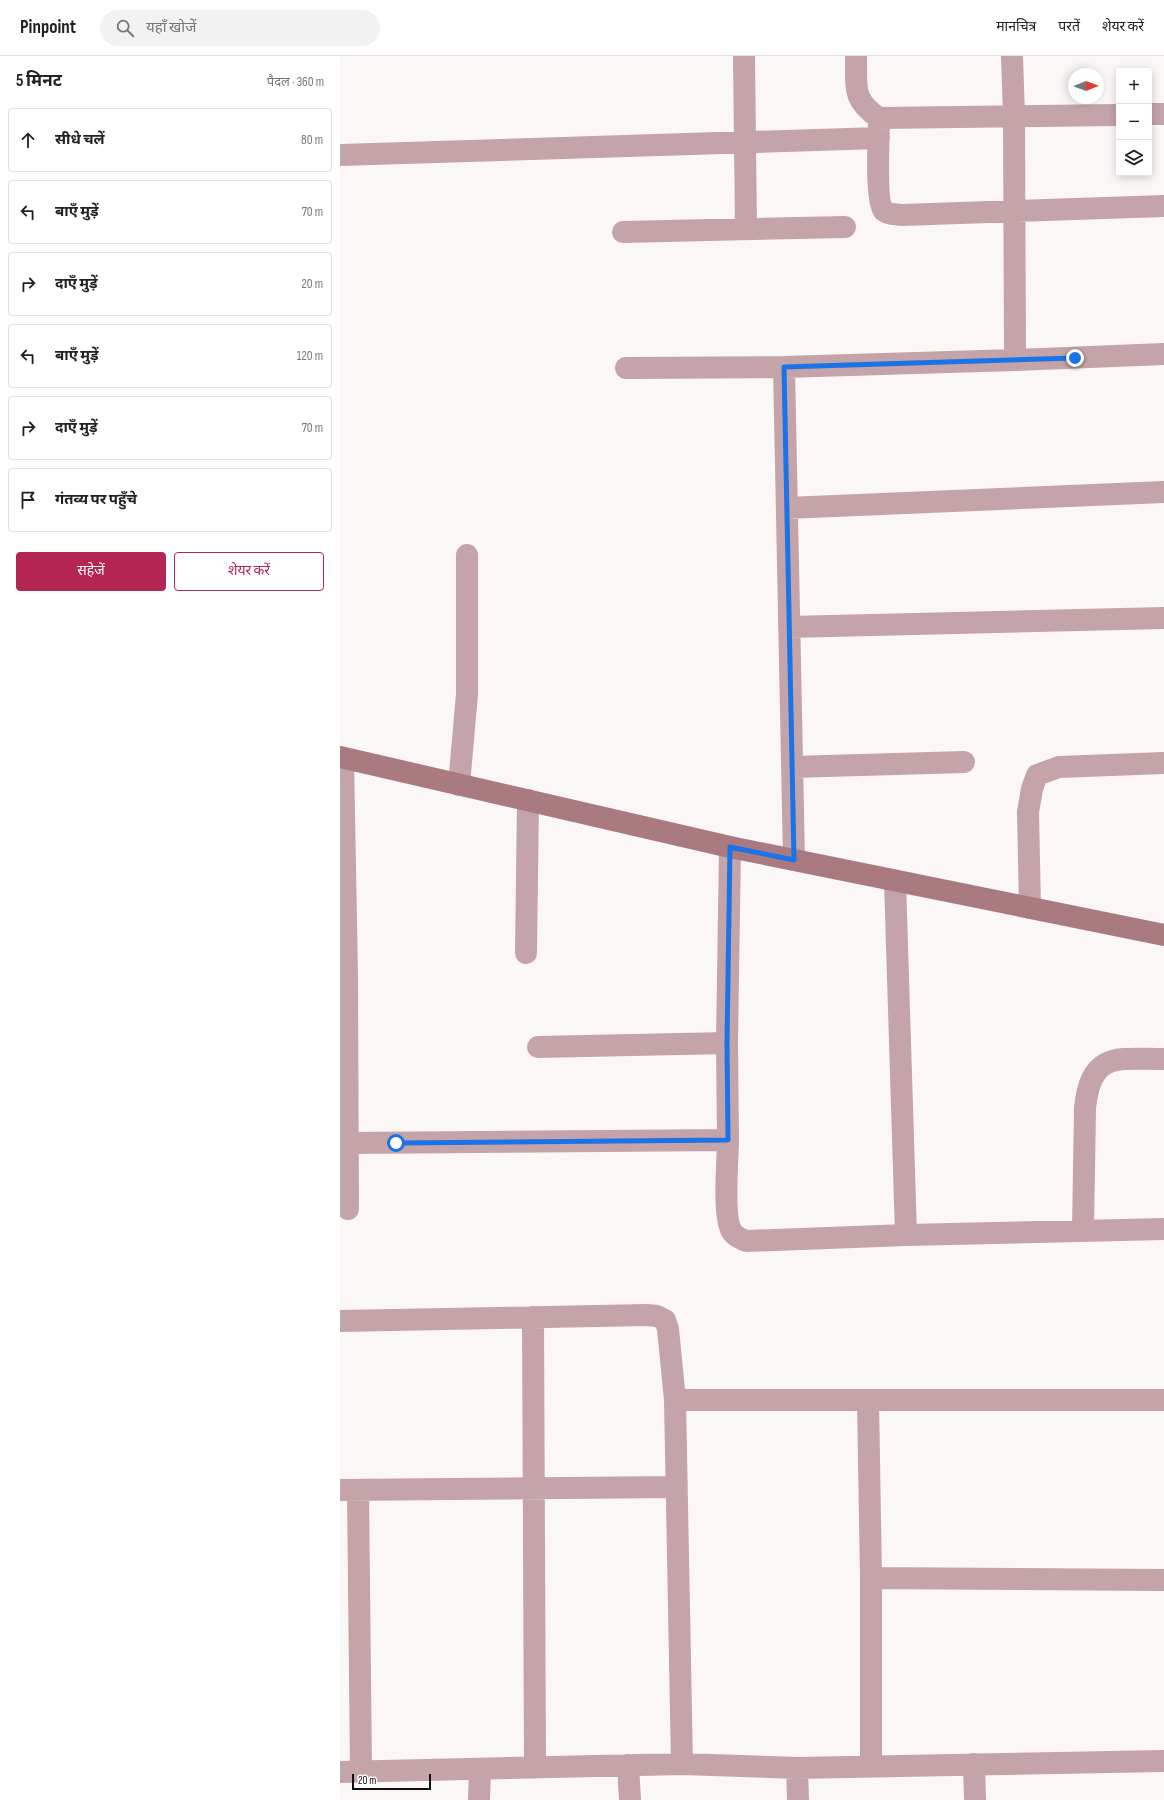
<!DOCTYPE html>
<html lang="hi">
<meta charset="utf-8">
<style>
body{margin:0;font-family:"Sofia Sans Condensed","Noto Sans Devanagari",sans-serif;background:#f2f2f2;color:#222}
.controls{position:absolute;right:12px;top:12px;display:grid;overflow:hidden;border-radius:4px;box-shadow:0 2px 10px #0003}
.controls button{width:36px;height:36px;display:grid;place-items:center;padding:0;border:0;border-bottom:1px solid #e0e0e0;background:#fff;color:#222;font:20px sans-serif}
.compass{position:absolute;left:728px;top:12px;width:36px;height:36px;border-radius:50%;background:#fff;box-shadow:0 2px 10px #0003;rotate:89deg}
.scale{position:absolute;left:12px;bottom:10px;width:79px;box-sizing:border-box;padding-left:4px;border:2px solid #111010;border-top:0;font-size:11px;line-height:14px;white-space:nowrap;color:#111010;-webkit-text-stroke:3px #fff;paint-order:stroke}
.stop{position:absolute;width:12px;height:12px;margin:-9px;border:3px solid #1a73e8;border-radius:50%;background:#fff}
.stop.end{background:#1a73e8;border-color:#fff;box-shadow:0 1px 4px #0008}
.list{margin:0;padding:0;list-style:none}
h2{display:flex;justify-content:space-between;align-items:center;height:52px;margin:0;padding:0 16px;font-size:17px}
h2 small{font-size:13px;font-weight:400;color:#767676}
.list li{display:grid;grid-template-columns:26px 1fr auto;gap:12px;align-items:center;box-sizing:border-box;height:64px;margin:0 8px 8px;padding:0 8px;border:1px solid #e0e0e0;border-radius:4px}
.list b{display:block;font-size:15px;white-space:nowrap}
.list em{font-size:13px;font-style:normal;color:#767676}
.actions{display:flex;gap:8px;padding:12px 16px}
.actions a{flex:1;padding:9px 0;border:1px solid #b52551;border-radius:4px;text-align:center;font-size:14px;color:#b52551}
.actions .main{background:#b52551;color:#fff}
.icon{flex:none;width:22px;height:22px;fill:none;stroke:currentColor;stroke-width:2;stroke-linecap:round;stroke-linejoin:round}
.map{position:relative;flex:none;width:824px;height:1744px;overflow:hidden}
header{display:flex;align-items:center;gap:24px;box-sizing:border-box;height:56px;padding:0 20px;background:#fff;border-bottom:1px solid #e0e0e0}
header strong{font-size:19px}
nav{display:flex;gap:22px;margin-inline-start:auto;font-size:14px}
.search{width:280px;height:36px;background:#f2f2f2;display:flex;align-items:center;gap:10px;box-sizing:border-box;padding:0 14px;border-radius:22px;color:#767676;font-size:15px}
main{display:flex}
aside{flex:1;background:#fff}
.map>svg:first-child{display:block}
.lines{fill:none;stroke-linecap:round;stroke-linejoin:round}
.street{stroke:#c4a4a8;stroke-width:22}
.secondary{stroke:#a97b81;stroke-width:22}
.route{stroke:#1a73e8;stroke-width:5}
</style>
<header>
<strong>Pinpoint</strong>
<div class="search"><svg class="icon" aria-label="search" viewBox="0 0 24 24"><circle cx="10" cy="10" r="6"/><path d="M15 15l6 6"/></svg>यहाँ खोजें</div>
<nav><a>मानचित्र</a><a>परतें</a><a>शेयर करें</a></nav>
</header>
<main>
<aside>
<h2>5 मिनट<small>पैदल · 360 m</small></h2>
<ul class="list">
<li><svg class="icon" aria-label="ahead" viewBox="0 0 24 24"><path d="M12 20V5M6 11l6-6 6 6"/></svg><div><b>सीधे चलें</b></div><em>80 m</em></li>
<li><svg class="icon" aria-label="left" viewBox="0 0 24 24"><path d="M17 20v-9H6M10 6l-5 5 5 5"/></svg><div><b>बाएँ मुड़ें</b></div><em>70 m</em></li>
<li><svg class="icon" aria-label="right" viewBox="0 0 24 24"><path d="M7 20v-9h11M14 6l5 5-5 5"/></svg><div><b>दाएँ मुड़ें</b></div><em>20 m</em></li>
<li><svg class="icon" aria-label="left" viewBox="0 0 24 24"><path d="M17 20v-9H6M10 6l-5 5 5 5"/></svg><div><b>बाएँ मुड़ें</b></div><em>120 m</em></li>
<li><svg class="icon" aria-label="right" viewBox="0 0 24 24"><path d="M7 20v-9h11M14 6l5 5-5 5"/></svg><div><b>दाएँ मुड़ें</b></div><em>70 m</em></li>
<li><svg class="icon" aria-label="arrive" viewBox="0 0 24 24"><path d="M6 21V4h12l-3 4 3 4H6"/></svg><div><b>गंतव्य पर पहुँचे</b></div></li>
</ul>
<div class="actions"><a class="main">सहेजें</a><a>शेयर करें</a></div>
</aside>
<div class="map">
<svg width="824" height="1744" viewBox="0 0 824 1744">
<rect width="100%" height="100%" fill="#fbf7f7"/>
<g class="lines">
<path class="street" d="M404,0l2,173
M516,0c1,31 -5,43 23,62l240,-3
M672,0l2,60 1,244 149,-6
M809,58h15
M539,62c0,16 -4,84 5,93 5,4 12,3 18,4l262,-9
M0,99l539,-17
M283,176l222,-5
M444,311l10,493
M286,312l158,-1 231,-7
M447,452l377,-16
M449,571l375,-9
M452,711l172,-5
M119,729l8,-91v-139
M555,825l11,354
M690,852l-2,-96 4,-23 5,-14 22,-8 105,-4
M186,897l2,-153
M0,920h7l-4,-218
M7,920l1,233
M198,991l189,-4
M388,1084c0,18 -6,81 5,93 3,4 9,6 13,8l160,-6 258,-6
M8,1087l380,-3 -1,-97 3,-196
M743,1174l2,-122c6,-57 32,-49 79,-49
M193,1261l2,451
M0,1265l307,-6 10,1 8,4 3,9 7,71 7,364 -342,8
M335,1344h489
M528,1344l3,178v188
M0,1434l336,-3
M18,1434l3,281
M531,1522l293,2
M342,1708l115,4 367,-7
M634,1708l1,36
M288,1709l2,35
M457,1712l1,32
M139,1744l1,-31"/>
<path class="secondary" d="M0,701l390,90 434,88"/>
</g>
<g class="lines">
<path class="route" d="M56,1087l332,-3 -1,-97 3,-196 64,13 -10,-493 291,-9"/>
</g>
</svg>
<div class="controls">
<button>+</button>
<button>−</button>
<button><svg class="icon" aria-label="layers" viewBox="0 0 24 24"><path d="M12 4l9 5-9 5-9-5zM3 14l9 5 9-5"/></svg></button>
</div>
<svg class="compass" viewBox="-18 -18 36 36"><path d="M0-13l5 13h-10z" fill="#e53935"/><path d="M0 13l5-13h-10z" fill="#767676"/></svg>
<div class="scale">20 m</div>
<div class="stop" style="left:56px;top:1087px"></div>
<div class="stop end" style="left:735px;top:302px"></div>
</div>
</main>
